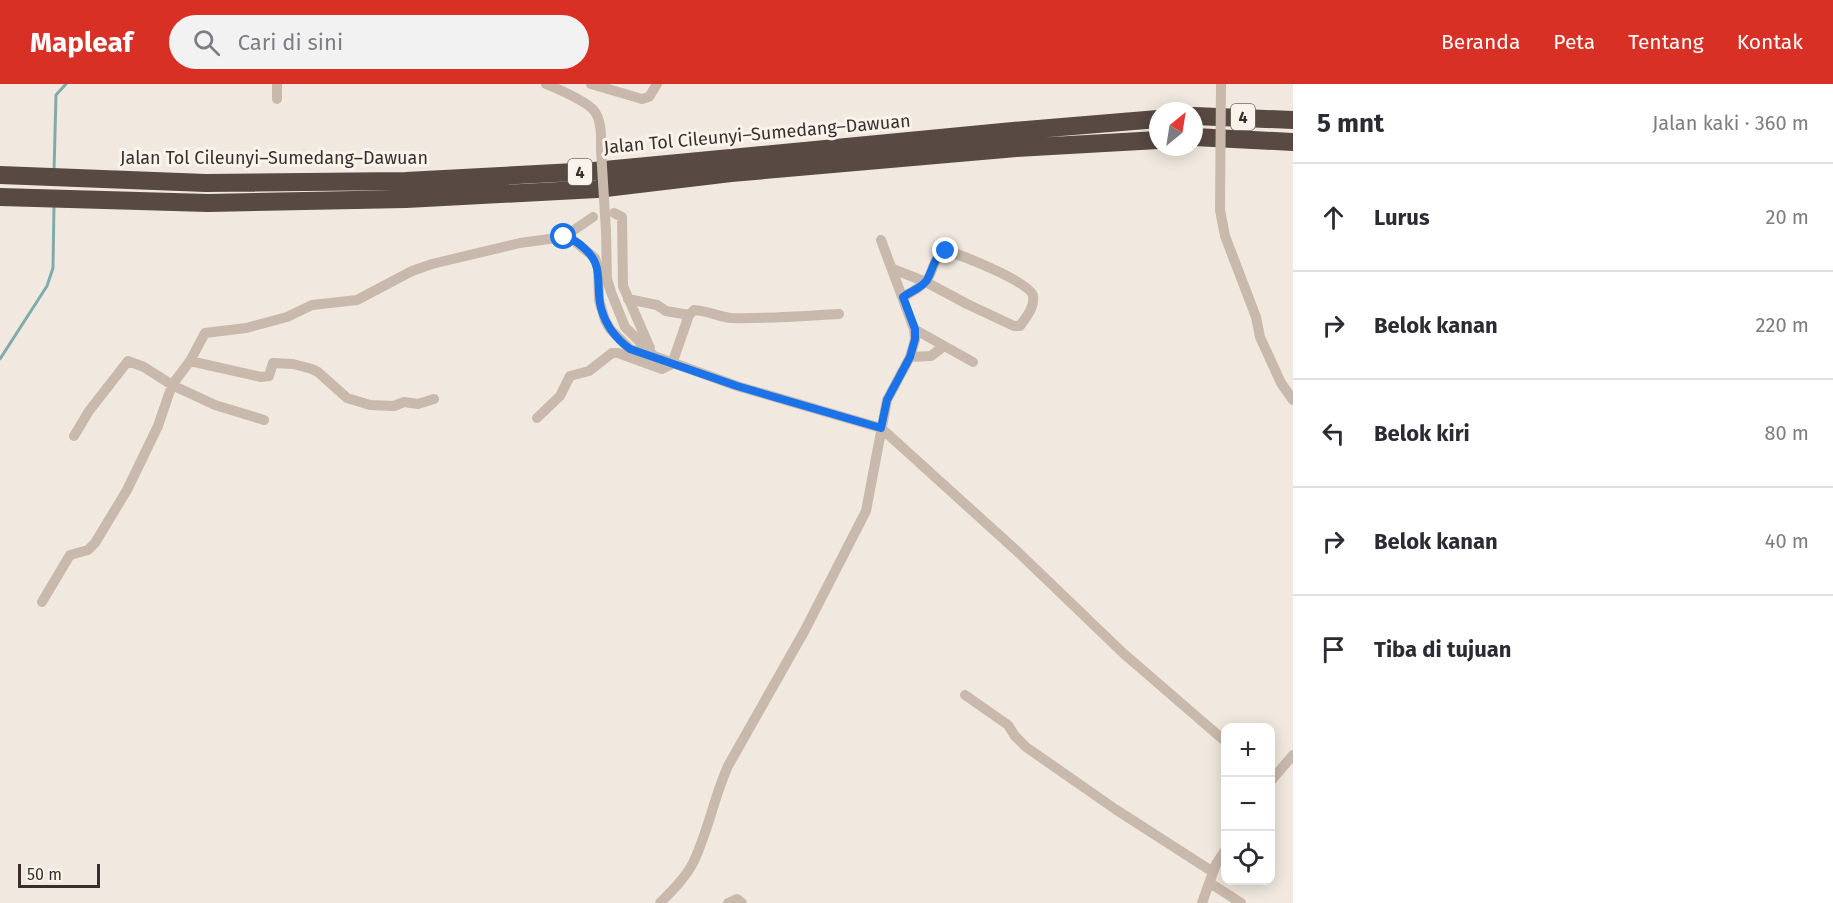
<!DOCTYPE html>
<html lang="id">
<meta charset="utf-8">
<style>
body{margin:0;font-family:"Fira Sans",sans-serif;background:#f2f2f3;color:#2b2b33}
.controls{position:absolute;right:18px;bottom:18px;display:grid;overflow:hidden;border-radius:12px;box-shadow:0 3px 15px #0003}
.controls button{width:54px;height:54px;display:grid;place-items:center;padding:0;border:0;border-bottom:2px solid #e1e1e2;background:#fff;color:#2b2b33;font:30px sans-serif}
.compass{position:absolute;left:1149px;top:18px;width:54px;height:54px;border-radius:50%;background:#fff;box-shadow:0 3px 15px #0003;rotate:30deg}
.scale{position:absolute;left:18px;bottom:15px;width:82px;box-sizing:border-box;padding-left:6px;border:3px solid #382f2a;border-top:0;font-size:16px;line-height:21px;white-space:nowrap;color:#382f2a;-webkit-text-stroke:4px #f9f3ec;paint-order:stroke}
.stop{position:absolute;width:18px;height:18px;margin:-14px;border:4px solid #1a73e8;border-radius:50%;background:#fff}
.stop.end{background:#1a73e8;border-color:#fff;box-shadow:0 2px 6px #0008}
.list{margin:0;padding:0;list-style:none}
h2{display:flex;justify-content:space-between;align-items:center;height:78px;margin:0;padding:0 24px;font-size:26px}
h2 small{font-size:20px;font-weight:400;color:#7c7c81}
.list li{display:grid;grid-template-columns:39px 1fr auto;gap:18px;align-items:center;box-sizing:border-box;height:108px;padding:0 24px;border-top:2px solid #e1e1e2}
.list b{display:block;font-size:22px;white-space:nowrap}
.list em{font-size:20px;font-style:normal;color:#7c7c81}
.icon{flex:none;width:33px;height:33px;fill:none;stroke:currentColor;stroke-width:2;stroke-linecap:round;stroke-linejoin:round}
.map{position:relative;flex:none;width:1293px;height:819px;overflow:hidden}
header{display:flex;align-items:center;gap:36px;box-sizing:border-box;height:84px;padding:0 30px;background:#d93025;color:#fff}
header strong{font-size:28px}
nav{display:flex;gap:33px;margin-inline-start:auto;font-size:21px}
.search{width:420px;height:54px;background:#f2f2f3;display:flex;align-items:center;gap:15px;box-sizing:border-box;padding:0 21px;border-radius:33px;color:#7c7c81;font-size:22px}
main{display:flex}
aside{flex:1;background:#fff}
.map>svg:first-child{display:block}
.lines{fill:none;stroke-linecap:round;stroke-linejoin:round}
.stream{stroke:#80abad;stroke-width:3}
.street{stroke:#c9b9ac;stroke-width:10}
.highway{stroke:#584942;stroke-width:18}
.street-bridge{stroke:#c9b9ac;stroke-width:10}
.route{stroke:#1a73e8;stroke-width:8}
.labels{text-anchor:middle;stroke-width:6;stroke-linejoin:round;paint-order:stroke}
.shield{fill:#f9f3ec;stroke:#726a64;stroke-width:1.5}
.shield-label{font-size:16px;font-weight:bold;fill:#382f2a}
.street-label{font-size:18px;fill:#382f2a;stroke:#f9f3ec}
</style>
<header>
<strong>Mapleaf</strong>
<div class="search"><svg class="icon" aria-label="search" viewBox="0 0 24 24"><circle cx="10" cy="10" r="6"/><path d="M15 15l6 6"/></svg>Cari di sini</div>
<nav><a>Beranda</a><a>Peta</a><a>Tentang</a><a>Kontak</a></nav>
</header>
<main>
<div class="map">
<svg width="1293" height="819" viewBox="0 0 1293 819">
<rect width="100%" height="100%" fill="#f1e9df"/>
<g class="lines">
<path class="stream" d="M54,87l2,-76 10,-11
M0,275l47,-73 6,-18 1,-63"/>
<path class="street" d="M546,0c12,5 42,18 49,28 7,10 6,26 6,38
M591,0l51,15 7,-2 8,-13
M277,15v-15
M1220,126l5,26 31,81 4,20 21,46 12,17
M614,129l8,4 1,69 27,62
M606,147l1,48 4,13 14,35 29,29 83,30 144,42 138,125 104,100 103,89
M564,153l29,-20
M893,185l33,13 41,22 47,22h6c6,-9 15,-19 13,-30 -1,-13 -73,-42 -87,-45 -14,5 -12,24 -22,32 -6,6 -14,10 -21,14
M628,215l29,6 9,6 23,4
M914,245l59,33
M910,273l21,-1 13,-10
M190,277l71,16 8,-1 4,-13 20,1 19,5 6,3 29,26 23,7 24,1 10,-4 14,2 16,-5
M537,334l23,-22 10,-20 19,-5 23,-18h6l44,16 10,-5 17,-49 5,-5c15,1 25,7 37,8 36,1 72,-2 108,-4
M74,352l15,-25 39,-50 16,6 28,18 43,20 49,15
M42,518l28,-47 18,-5 7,-7 32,-53 31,-64 14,-41 18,-24 15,-28 41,-5 41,-11 25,-12 45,-5 55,-29 20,-7 88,-21 44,-6 8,2 23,19 3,10 1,32 6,20 5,9 20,20 24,7
M965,611l43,30 7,11 11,11 89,62 98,63
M1270,698l23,-27
M1210,799l31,20
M660,819c12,-12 25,-25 33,-40 15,-31 21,-66 35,-97l77,-136 61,-119 21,-111 23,-43 5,-17 -1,-11 -33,-89
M728,819l9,-4 5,4
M1202,819l14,-39 10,-15"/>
<path class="highway" d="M1194,32l99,4
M1194,53l99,5
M0,91l206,8 200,-2 188,-10 419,-40 145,-12
M0,113l208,6 198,-4 191,-10 134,-16 285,-25 142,-8"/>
<path class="street-bridge" d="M601,66l5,81
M1220,126l1,-126"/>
</g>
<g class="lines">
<path class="route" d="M564,153c9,2 14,5 20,11 21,18 11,36 17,60 5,18 15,31 29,41l107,37 144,42 6,-28 23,-43 5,-18v-10l-12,-32c7,-5 20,-10 24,-17 6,-10 7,-25 19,-29"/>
</g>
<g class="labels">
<g class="shield">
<rect x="1231" y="20" width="24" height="26" rx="4.5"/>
<rect x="568" y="75" width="24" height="26" rx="4.5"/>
</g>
<g class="shield-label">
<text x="1243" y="39">4</text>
<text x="580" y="94">4</text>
</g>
<g class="street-label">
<text transform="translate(757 50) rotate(-5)" y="6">Jalan Tol Cileunyi–Sumedang–Dawuan</text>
<text x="274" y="80">Jalan Tol Cileunyi–Sumedang–Dawuan</text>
</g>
</g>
</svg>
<div class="controls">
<button>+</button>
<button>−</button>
<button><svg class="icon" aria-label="locate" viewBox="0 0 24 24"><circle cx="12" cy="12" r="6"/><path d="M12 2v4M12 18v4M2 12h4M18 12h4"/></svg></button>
</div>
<svg class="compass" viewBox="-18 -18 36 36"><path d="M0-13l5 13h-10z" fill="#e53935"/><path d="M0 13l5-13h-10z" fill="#7c7c81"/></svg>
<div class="scale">50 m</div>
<div class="stop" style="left:564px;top:153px"></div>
<div class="stop end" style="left:946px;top:167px"></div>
</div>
<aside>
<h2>5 mnt<small>Jalan kaki · 360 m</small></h2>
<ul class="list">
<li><svg class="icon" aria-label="ahead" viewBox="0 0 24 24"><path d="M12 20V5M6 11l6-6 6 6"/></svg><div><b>Lurus</b></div><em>20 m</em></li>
<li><svg class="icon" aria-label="right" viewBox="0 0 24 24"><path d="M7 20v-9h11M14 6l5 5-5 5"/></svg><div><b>Belok kanan</b></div><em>220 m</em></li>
<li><svg class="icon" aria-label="left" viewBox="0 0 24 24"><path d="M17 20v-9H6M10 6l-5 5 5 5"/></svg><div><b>Belok kiri</b></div><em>80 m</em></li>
<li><svg class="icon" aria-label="right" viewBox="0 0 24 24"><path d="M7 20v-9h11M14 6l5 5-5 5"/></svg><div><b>Belok kanan</b></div><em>40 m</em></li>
<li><svg class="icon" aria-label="arrive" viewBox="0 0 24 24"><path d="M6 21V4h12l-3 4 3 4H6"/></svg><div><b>Tiba di tujuan</b></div></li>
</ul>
</aside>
</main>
